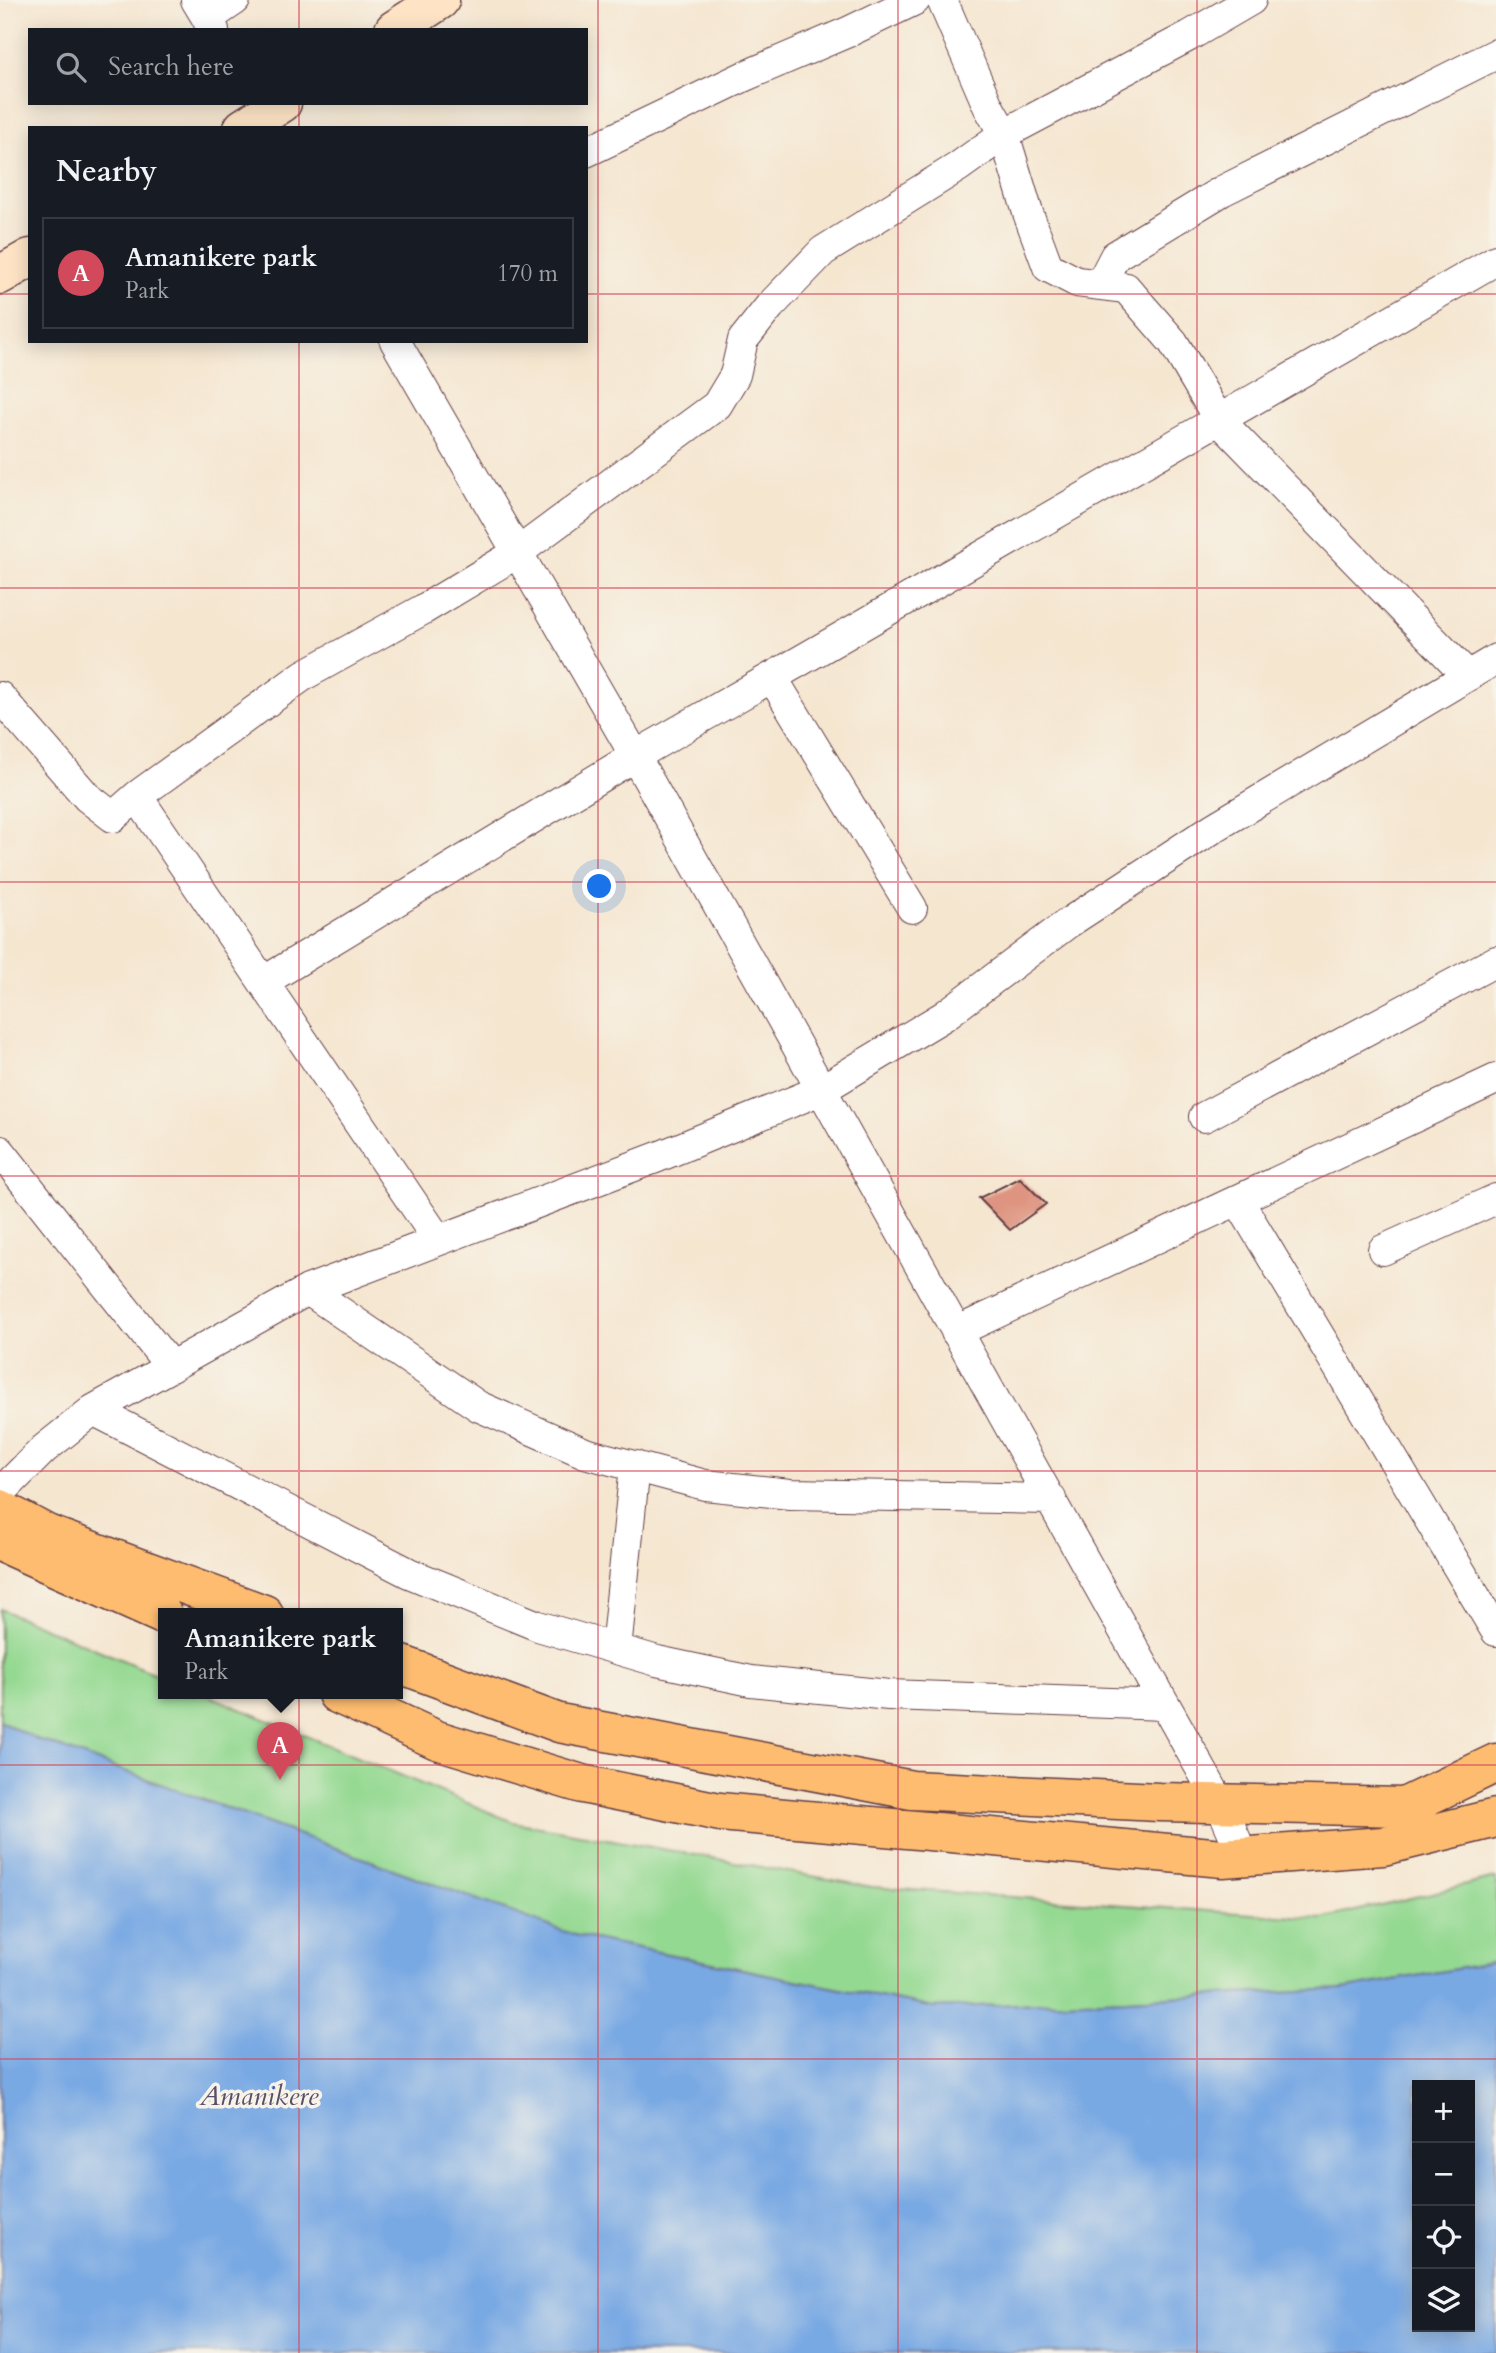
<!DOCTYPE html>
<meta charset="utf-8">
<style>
body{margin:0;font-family:Cardo,serif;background:#20242c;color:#f1f3f6}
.controls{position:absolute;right:21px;bottom:21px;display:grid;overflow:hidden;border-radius:0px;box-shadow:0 4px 18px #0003}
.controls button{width:63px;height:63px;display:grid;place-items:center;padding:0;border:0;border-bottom:2px solid #363941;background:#171b24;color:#f1f3f6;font:35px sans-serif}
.you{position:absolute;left:600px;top:887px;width:24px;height:24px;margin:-18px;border:5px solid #fff;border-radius:50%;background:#1a73e8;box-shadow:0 0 0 10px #1a73e833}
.badge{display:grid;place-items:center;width:46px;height:46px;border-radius:50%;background:#d1495b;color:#fff;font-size:23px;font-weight:700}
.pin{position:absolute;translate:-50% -58px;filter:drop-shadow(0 2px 4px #0008)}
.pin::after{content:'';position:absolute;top:37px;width:24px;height:21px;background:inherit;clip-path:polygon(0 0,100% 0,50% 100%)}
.popup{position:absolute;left:158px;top:1608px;width:245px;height:91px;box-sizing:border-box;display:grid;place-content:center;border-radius:0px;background:#171b24;filter:drop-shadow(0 2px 5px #0005);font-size:23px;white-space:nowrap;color:#9ea1a6}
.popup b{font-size:26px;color:#f1f3f6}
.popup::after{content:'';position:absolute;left:50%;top:100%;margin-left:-14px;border:14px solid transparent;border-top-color:#171b24}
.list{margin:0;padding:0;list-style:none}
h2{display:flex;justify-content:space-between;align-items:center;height:91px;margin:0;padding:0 28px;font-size:30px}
h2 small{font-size:23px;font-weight:400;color:#9ea1a6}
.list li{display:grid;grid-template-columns:46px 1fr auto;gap:21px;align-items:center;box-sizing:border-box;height:112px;margin:0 14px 14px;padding:0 14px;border:2px solid #363941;border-radius:0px}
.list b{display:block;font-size:26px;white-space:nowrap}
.list p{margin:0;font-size:23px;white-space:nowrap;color:#9ea1a6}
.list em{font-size:23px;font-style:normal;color:#9ea1a6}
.icon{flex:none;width:38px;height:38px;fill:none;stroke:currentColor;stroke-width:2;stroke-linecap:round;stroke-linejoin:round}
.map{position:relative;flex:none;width:1496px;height:2353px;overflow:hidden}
.search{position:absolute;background:#171b24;box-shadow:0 4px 18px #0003;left:28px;top:28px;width:560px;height:77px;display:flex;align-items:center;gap:18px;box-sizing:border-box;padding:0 24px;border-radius:0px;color:#9ea1a6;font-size:26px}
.panel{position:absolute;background:#171b24;box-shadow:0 4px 18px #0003;left:28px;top:126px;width:560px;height:217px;border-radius:0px}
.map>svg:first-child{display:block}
.green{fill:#94d992;stroke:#6f7c5e;stroke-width:2}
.water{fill:#79a9e3;stroke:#626487;stroke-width:2;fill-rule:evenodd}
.building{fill:#de9480}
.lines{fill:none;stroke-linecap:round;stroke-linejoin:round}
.minor-casing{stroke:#643d44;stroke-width:32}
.secondary-casing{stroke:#643d44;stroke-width:41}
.primary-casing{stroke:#643d44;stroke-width:41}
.minor{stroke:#fff;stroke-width:30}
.secondary{stroke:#fee4c5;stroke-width:38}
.primary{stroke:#fdbc6f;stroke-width:38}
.grid{fill:none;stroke:#d1495b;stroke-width:2;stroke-opacity:0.55}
.labels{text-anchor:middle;stroke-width:7;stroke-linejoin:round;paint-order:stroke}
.water-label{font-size:28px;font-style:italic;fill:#5a4f6b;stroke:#f7f3e8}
</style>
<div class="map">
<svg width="1496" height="2353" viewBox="0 0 1496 2353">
<rect width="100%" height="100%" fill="#f7f3e8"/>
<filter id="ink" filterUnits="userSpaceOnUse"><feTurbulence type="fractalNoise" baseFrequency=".0143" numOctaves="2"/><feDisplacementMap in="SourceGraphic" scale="14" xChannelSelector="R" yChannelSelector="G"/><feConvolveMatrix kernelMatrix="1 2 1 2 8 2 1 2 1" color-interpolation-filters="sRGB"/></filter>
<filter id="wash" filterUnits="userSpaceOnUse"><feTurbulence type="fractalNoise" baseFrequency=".00686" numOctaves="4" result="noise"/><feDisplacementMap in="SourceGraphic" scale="28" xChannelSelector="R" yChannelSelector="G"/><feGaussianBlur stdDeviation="1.57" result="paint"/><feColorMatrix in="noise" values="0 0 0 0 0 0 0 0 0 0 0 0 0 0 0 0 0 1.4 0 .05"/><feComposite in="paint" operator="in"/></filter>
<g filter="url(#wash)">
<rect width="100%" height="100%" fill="#f5e6d0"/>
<path class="green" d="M0,1609l163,68v17h42l308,128 359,65 449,32 175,-41v84l-154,27 -408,19 -360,-73 -540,-197 -34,-17z"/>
<path class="water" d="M0,1721l34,17 540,197 360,73 408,-19 154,-27v391h-1496zM1417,2085h53v242h-53z"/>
<g id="blocks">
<path class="building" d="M1020,1178l26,26 -36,26 -31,-32z"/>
</g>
</g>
<g filter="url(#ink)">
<use href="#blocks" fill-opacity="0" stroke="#643d44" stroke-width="2"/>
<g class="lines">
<defs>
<path id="minor" d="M196,0l18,30
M942,0l46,106 16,28 24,79 20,54 29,15 49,6 47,54 46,78 249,256
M207,19l28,-19
M586,152l159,-76 103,-44 67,-32
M1100,285l15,-29 107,-65 274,-137
M395,341l231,399 594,1063 23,53
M772,677l140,231
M0,697l87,100 26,20 24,-21 167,-121 120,-66 93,-56 200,-148 18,-30 8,-35 27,-34 53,-55 135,-84 46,-33 185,-98 62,-36
M137,796l301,444
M263,982l372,-226 861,-496
M1204,1117l292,-156
M0,1151l171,216
M1238,1200l258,431
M1383,1250l113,-51
M308,1290l170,116 107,47 120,32 85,9 261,5
M956,1332l540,-253
M93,1410l316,163 129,53 119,35 94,20 138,14 276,10
M0,1493l44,-44 49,-39 215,-120 350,-133 163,-67 123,-74 124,-93 147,-96 281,-168
M616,1649l19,-183"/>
<path id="secondary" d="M394,30l46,-30
M243,128l39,-25
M0,275l30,-17"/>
<path id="primary" d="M0,1509l47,25 217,80
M0,1542l163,73
M397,1663l162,60 353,67 247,12 245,5 92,-44
M337,1694l100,46 145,44 138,28 503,46 160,-12 113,-28"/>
</defs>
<use href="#minor" class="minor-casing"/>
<use href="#secondary" class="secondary-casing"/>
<use href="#primary" class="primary-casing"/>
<use href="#minor" class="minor"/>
<use href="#secondary" class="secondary"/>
<use href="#primary" class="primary"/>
</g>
</g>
<path class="grid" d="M299,0v30M598,0v2353M898,0v2353M1197,0v2353M299,103v25M0,294h30M586,294h910M299,341v2012M0,588h1496M0,882h1496M0,1176h1496M0,1471h1496M0,1765h1496M0,2059h1496"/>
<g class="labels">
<g class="water-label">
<text x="259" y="2105">Amanikere</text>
</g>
</g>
</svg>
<div class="controls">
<button>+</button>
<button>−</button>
<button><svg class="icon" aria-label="locate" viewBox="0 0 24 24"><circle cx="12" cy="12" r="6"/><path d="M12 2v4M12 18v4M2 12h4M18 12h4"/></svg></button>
<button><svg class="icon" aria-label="layers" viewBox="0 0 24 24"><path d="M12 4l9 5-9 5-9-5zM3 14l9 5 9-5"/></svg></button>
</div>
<div class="you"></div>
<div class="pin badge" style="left:280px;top:1780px">A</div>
<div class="popup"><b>Amanikere park</b>Park</div>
<div class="search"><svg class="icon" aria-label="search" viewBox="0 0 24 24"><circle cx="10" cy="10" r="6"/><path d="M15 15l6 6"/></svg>Search here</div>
<section class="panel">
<h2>Nearby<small></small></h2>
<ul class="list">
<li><span class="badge">A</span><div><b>Amanikere park</b><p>Park</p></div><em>170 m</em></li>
</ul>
</section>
</div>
